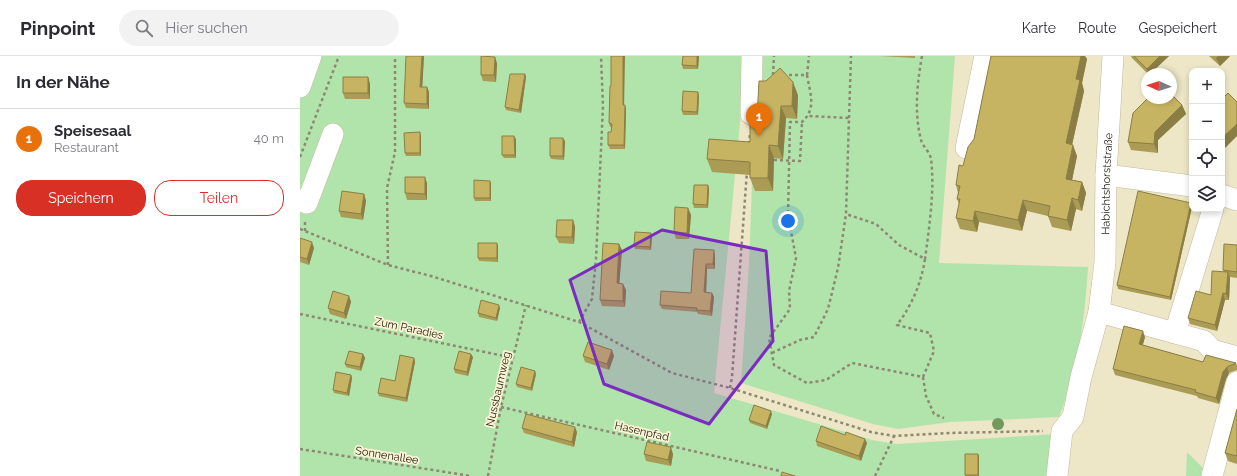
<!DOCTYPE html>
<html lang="de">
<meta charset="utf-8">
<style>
body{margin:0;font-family:Raleway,sans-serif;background:#f2f2f3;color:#2b2b33}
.controls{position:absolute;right:12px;top:12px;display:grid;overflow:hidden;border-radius:8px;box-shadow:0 2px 6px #0003}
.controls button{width:36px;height:36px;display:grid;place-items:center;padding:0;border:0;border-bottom:1px solid #e1e1e2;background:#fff;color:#2b2b33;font:20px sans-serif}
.compass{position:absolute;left:841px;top:12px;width:36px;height:36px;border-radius:50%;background:#fff;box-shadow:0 2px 6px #0003;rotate:273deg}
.you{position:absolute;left:488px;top:165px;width:14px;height:14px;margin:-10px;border:3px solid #fff;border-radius:50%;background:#1a73e8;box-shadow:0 0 0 6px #1a73e833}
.badge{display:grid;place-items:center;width:26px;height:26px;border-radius:50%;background:#d93025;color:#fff;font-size:13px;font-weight:700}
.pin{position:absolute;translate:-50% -33px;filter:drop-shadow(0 1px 2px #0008)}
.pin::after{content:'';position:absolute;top:21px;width:14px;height:12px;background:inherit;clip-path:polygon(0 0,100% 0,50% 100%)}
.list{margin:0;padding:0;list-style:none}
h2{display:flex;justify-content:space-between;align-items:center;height:52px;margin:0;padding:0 16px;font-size:17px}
h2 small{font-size:13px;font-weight:400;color:#7c7c81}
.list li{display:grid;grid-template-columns:26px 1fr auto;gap:12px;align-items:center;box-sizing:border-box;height:60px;padding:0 16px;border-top:1px solid #e1e1e2}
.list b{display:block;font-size:15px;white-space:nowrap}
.list p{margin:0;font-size:13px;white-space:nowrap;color:#7c7c81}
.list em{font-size:13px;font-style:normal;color:#7c7c81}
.actions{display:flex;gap:8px;padding:12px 16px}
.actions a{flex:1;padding:9px 0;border:1px solid #d93025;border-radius:16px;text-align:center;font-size:14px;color:#d93025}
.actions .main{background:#d93025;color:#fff}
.icon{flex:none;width:22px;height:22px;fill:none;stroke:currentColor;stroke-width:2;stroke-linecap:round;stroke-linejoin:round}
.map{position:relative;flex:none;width:937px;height:420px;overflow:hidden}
header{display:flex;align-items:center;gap:24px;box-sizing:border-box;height:56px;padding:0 20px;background:#fff;border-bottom:1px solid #e1e1e2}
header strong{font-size:19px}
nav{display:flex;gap:22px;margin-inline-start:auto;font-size:14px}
.search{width:280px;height:36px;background:#f2f2f3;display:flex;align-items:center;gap:10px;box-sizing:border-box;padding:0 14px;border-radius:22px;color:#7c7c81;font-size:15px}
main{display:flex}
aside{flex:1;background:#fff}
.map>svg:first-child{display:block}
.green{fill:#b1e4ab}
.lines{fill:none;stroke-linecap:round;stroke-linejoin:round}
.minor-casing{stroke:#c1ba9c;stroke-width:22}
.path{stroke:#8d8872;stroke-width:2.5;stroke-dasharray:3 3;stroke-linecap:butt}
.minor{stroke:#fff;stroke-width:21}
.tree{fill:#729a5d}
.wall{fill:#aa9b55}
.shaded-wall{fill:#8b7e45}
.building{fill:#c6b463;stroke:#8b7e45}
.marked{fill:#7b2cbf;fill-opacity:0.2;stroke:#7b2cbf;stroke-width:3;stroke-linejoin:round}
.labels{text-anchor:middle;stroke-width:3.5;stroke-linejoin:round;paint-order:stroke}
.street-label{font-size:11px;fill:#1f1c11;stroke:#fbf4d4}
</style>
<header>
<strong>Pinpoint</strong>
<div class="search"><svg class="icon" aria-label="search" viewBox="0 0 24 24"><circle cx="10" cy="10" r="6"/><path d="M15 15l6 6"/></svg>Hier suchen</div>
<nav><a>Karte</a><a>Route</a><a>Gespeichert</a></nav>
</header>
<main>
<aside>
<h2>In der Nähe<small></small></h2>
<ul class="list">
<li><span class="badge" style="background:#e8710a">1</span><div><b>Speisesaal</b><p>Restaurant</p></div><em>40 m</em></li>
</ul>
<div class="actions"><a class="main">Speichern</a><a>Teilen</a></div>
</aside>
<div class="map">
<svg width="937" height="420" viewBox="0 0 937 420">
<rect width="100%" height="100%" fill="#ede6c7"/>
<path class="green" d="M11,0h432l-2,57 -27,280 158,47 25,4 160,-10 -5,42h-752v-389z
M452,0h203l-16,207 149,4c-3,51 -10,103 -29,150l-109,5 -52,7 -25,-5 -132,-41 8,-119 7,-188z
M887,396l24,24h-25z"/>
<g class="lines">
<defs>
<g id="minor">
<path d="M0,31l11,-31"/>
<path d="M451,58l1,-58"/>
<path d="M666,92l19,-92"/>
<path d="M806,119l86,11"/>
<path d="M922,139l15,5"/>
<path d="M0,144l7,3 26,-69"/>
<path d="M799,256l105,29 8,9 25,7"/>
<path d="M875,277l38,-124"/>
<path id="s1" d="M757,420l5,-45 11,-14 8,-40 18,-65 6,-50 1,-87 7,-119"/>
<path d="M912,420l25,-94"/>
</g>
</defs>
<use href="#minor" class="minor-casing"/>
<path class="path" d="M622,0c-5,28 -8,56 -1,84 2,7 9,12 10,19 4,30 -2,70 -6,100
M473,19l1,-19
M483,19h24c3,19 10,33 -5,47h-12l-2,93 8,43 -7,33 1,18 -21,29 5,27 33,18 19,-3 26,-17 71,14 11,-26 -4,-18 -33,-8c15,-20 24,-41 28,-66l-26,-14 -23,-21 -30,-10 3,-96 -40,-2
M507,19l2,-19
M549,62l2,-62
M449,88l1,-12
M0,101l39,-101
M474,104l26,1 2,-39
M0,173l88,36 43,11 148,46 93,51 58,15 141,44 23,4 55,-3 94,-2
M5,175v-10
M88,209l-1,-77 8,-36v-96
M0,258l214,44
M279,266l13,-23 4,-40 7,-153 -2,-50
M472,297l28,-13 14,-3 14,-28 10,-41 8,-54
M623,321l3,19 8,18 10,4
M430,332l2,-11 15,-206
M201,351l279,64
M0,393l171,27
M188,420l13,-69 25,-102
M575,420l19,-40"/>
<use href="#minor" class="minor"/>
</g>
<circle class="tree" cx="698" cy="368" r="6"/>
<path class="wall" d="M124,0l-2,31h5l2,5v17l-23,-1 -2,-5z
M383,0h16l-1,13h-15l-1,-4z
M579,0h36v2z
M691,0h94l2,3 -5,24 2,8 -12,54 5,11 -5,24 10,2 4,11 -4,18 -6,-2 -5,22 -19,-4 -4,-11 -21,-5 -5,20 -43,-9 -2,10 -17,-3 -4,-11 3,-14 -2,-5 1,-6 -2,-8 18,-46z
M831,0h38l-19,18h-2l-16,-16z
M909,0h21l-10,10z
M197,7l-1,19 -13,-1 -2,-6z
M225,18l1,3 -5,36 -15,-3 -1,-3z
M68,21l2,7v15h-25l-2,-6z
M399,39l-1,20h-15l-1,-4z
M498,39l-1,24 -11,-1 -3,41 -9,-1 -1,33h-18l-5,-13v-3l-38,-3 -5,-13 43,-17 7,-24z
M324,49l2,4 -1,40h-15l-2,-4 3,-13 1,-5h-2l-1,-4z
M882,49l4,9 -28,26v13l-27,-3 -3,-8z
M121,80v20h-15l-1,-3z
M216,83v19h-12l-2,-3z
M265,85l-1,19 -13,-1 -1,-3z
M190,125l1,3v17h-16l-1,-3z
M127,127v17h-20l-2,-7z
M408,129l1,4 -1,19h-14l-1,-4z
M64,138l2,7 -3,19 -22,-3 -2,-6z
M891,147l1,4 -21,93 -53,-11 -1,-4z
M388,152l3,7 -2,24h-13l-2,-7z
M273,164l2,7 -1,17 -15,-1 -3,-6z
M352,180l-1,14 -16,-1 -1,-3z
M0,182l14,10 -5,17 -9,-3z
M319,188l3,6 -3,33 4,1 3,6 -1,17 -23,-1 -2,-6z
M937,189v33l-7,-1v2l-1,21h-4l-8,31 -27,-7 -2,-6 23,-23 13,-23 -1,-2z
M198,190v16l-19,-1 -1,-3z
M394,193l21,6v14h-8l-1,23 8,5 -2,19 -14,-2 -1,-2 -35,-3 -2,-4 31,-12z
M49,240l2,6 -5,17 -16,-5 -2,-6z
M200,252l-3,13 -18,-4 -1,-4z
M845,281l-2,8 60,17 33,1 1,2v5l-8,3 -3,6 -7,25 -21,-6 -1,-2 -82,-21 -2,-6z
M63,298l2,4 -4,13 -15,-4 -1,-3z
M283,300h31l-5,14 -24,-8z
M173,301l-5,19 -13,-3 -1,-4z
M114,302l1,4 -8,40 -28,-6 -1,-3 17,-12z
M236,318l-4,17 -15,-4 -1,-3z
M51,319l1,3 -3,18 -15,-3 -1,-3z
M937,353v55l-9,-3 -3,-8z
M472,358l-5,15 -17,-6 -1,-3z
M222,372l55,4 -3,15 -50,-14z
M516,385l51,2 -6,18 -44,-15z
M344,398h29l-2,12 -25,-5z
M678,398l1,3v19h-14v-1z"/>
<path class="shaded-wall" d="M122,0h2l-2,36 -2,-5z
M323,0h2l-1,53 -1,-4z
M397,0h2l-1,13 -1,-3z
M781,0h4l2,3 -5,24 2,8 -14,63 -4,-11 10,-64z
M860,0h9l-19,18h-2l-1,-5z
M918,0h12l-10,10 -4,-8z
M195,1l2,6 -1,19 -2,-7z
M225,18l1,3 -5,36 -2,-3z
M68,21l2,7v15l-2,-6z
M493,26l5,13 -1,24 -5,-13z
M127,31l2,5v17l-2,-5z
M398,36l1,3 -1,20 -1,-3z
M325,49l1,4 -1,40 -1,-4z
M882,49l4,9 -28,26v13l-4,-9 1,-12z
M481,50l5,12 -3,41 -5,-13z
M937,68v12l-15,15v-13z
M120,76l1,4v20l-1,-3z
M214,80l2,3v19l-1,-3z
M263,82l2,3 -1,19 -1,-4z
M469,89l5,13 -1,33 -5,-13z
M773,89l4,11 -7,34 -4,-11z
M125,121l2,6v17l-2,-6z
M190,125l1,3v17l-1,-3z
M782,126l4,11 -4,18 -4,-11z
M408,129l1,4 -1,19 -1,-3z
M64,138l2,7 -3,19 -2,-6z
M772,142l4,11 -5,22 -4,-11z
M723,144l4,11 -5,20 -4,-11z
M891,147l1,4 -21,93 -1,-3z
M388,152l3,7 -2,24 -2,-6z
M675,155l4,11 -2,10 -4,-11z
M273,164l2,7 -1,17 -2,-7z
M351,177l1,3 -1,14 -1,-3z
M12,186l2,6 -5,17 -2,-6z
M197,187l1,3v16l-1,-4z
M319,188l3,6 -3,39 -2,-6z
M414,194l1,5v14l-2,-5z
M406,208l1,5 -1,27 -2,-4z
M928,216l2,7 -1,21 -3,-6z
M323,228l3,6 -1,17 -2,-6z
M412,237l2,4 -2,19 -2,-5z
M923,237l2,7 -8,31 -2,-6z
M49,240l2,6 -5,17 -2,-6z
M199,249l1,3 -3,13 -1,-3z
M843,275l2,6 -4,13 -2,-6z
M312,294l2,6 -5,14 -2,-6z
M63,298l2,4 -4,13 -1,-4z
M171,298l2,3 -5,19 -1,-4z
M114,302l1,4 -8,40 -1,-4z
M927,311l2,6 -3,6 -7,25 -3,-6 7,-26z
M235,315l1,3 -4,17 -1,-3z
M51,319l1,3 -3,18 -2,-3z
M471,355l1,3 -5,15 -1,-3z
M275,371l2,5 -3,15 -2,-5z
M565,383l2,4 -6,18 -2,-5z
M371,391l2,7 -2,12 -3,-6z
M678,398l1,3v19l-1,-1z"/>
<path class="building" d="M106,0h16l-2,31h7v17l-23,-1z
M181,0l14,1 -1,18h-13z
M311,0h12v49h2l-1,40h-16v-13h3l1,-8 -3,-1 1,-37h1z
M383,0h14v10l-15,-1z
M691,0h90l-5,23 4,1 -14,63 7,2 -7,34 16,3 -4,18 -6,-2 -5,22 -19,-4 2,-10 -27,-6 -5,20 -43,-9 -2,10 -17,-3 4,-19h-3l3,-13 -4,-1 3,-20 4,1 5,-19 6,-8z
M834,0h26l-13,13z
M480,12l13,14 -1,24h-11l-3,40 -9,-1 -1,33h-18v-16l-43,-3 2,-20 41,3v-24h7l2,-37h7z
M210,18h15l-6,36 -14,-3z
M43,21h25v16h-25z
M383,35l15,1 -1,20 -15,-1z
M928,37l9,9v22l-15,14v-39z
M871,38l11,11 -27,27 -1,12 -26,-2 5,-29 15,-15h23z
M120,76v21h-15l-1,-20z
M202,80h12l1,19h-13z
M250,82h13v18h-13z
M105,121h20v17l-20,-1z
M174,124l16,1v17h-16z
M394,129h14l-1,20 -14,-1z
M42,135l22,3 -3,20 -22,-3z
M838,135l53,12 -21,94 -53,-12z
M375,151l13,1 -1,25 -13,-1z
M257,164h16l-1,17h-16z
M335,176l16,1 -1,14 -16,-1z
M0,182l12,4 -5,17 -7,-2z
M178,187h19v15h-19z
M303,187l16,1 -2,39 6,1v17l-23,-1z
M924,188l13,1v27l-14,-2z
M394,193l20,1 -1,14h-7l-2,28 8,1 -2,18 -14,-1 1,-2 -37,-3 1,-14 30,2z
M912,215l16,1 -2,22 -3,-1 -8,32 -27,-7 8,-27 15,4z
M33,235l16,5 -5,17 -16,-5z
M181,244l18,5 -3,13 -18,-5z
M824,270l19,5 -4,13 64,18 3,-7 30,8 -9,4 -4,5 -7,26 -21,-6 1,-2 -83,-21z
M288,286l24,8 -5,14 -24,-8z
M49,295l14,3 -3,13 -15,-3z
M159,295l12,3 -4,18 -13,-3z
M100,299l14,3 -8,40 -28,-5 3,-15 14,3z
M221,311l14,4 -4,17 -15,-4z
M36,316l15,3 -4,18 -14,-3z
M454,349l17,6 -5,15 -17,-6z
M937,353v47l-12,-3z
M226,358l49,13 -3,15 -50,-14z
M521,370l24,9 1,-3 19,7 -6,17 -43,-15z
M347,386l24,5 -3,13 -24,-6z
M665,398h13v21h-13z
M482,416l13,4h-14z"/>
<path class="marked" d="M362,174l104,21 7,90 -64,83 -105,-40 -34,-104z"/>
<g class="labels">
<g class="street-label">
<text dy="4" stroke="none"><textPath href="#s1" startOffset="300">Habichtshorststraße</textPath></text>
<text transform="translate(109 272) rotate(12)" y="4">Zum Paradies</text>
<text transform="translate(198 333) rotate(-77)" y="4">Nussbaumweg</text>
<text transform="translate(342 375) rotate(13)" y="4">Hasenpfad</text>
<text transform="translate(87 399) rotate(9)" y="4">Sonnenallee</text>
</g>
</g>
</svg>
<div class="controls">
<button>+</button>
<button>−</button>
<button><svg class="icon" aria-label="locate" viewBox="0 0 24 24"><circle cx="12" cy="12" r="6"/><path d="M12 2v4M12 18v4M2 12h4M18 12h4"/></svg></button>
<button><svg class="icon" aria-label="layers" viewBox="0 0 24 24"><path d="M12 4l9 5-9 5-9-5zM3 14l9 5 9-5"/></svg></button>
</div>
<svg class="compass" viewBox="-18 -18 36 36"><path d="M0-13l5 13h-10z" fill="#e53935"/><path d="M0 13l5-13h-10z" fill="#7c7c81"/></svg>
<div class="you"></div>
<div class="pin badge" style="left:459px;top:80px;background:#e8710a">1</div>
</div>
</main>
